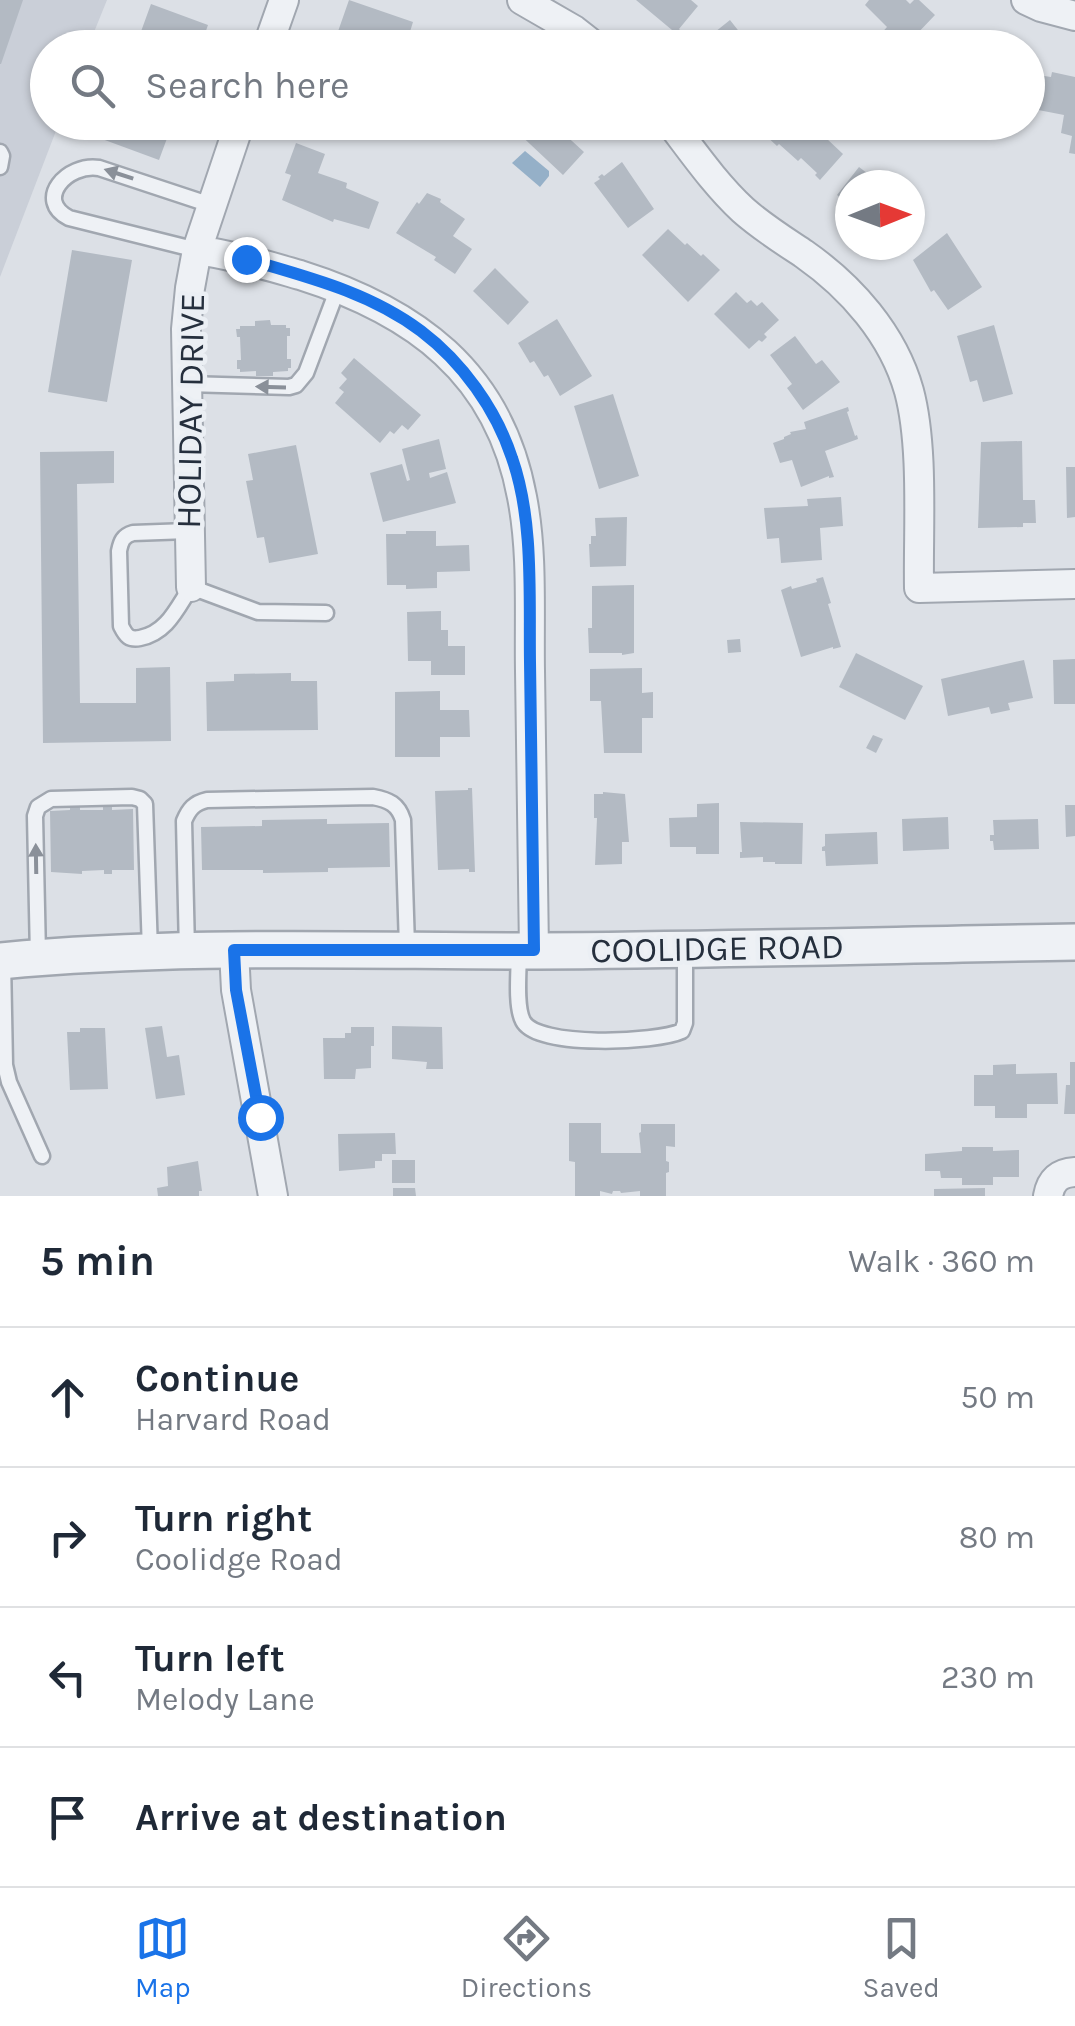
<!DOCTYPE html>
<meta charset="utf-8">
<style>
body{margin:0;font-family:Karla,sans-serif;background:#f2f2f3;color:#1f2937}
.compass{position:absolute;left:835px;top:170px;width:90px;height:90px;border-radius:50%;background:#fff;box-shadow:0 2px 8px #0004;rotate:89deg}
.stop{position:absolute;width:30px;height:30px;margin:-22px;border:8px solid #1a73e8;border-radius:50%;background:#fff}
.stop.end{background:#1a73e8;border-color:#fff;box-shadow:0 2px 10px #0008}
.list{margin:0;padding:0;list-style:none}
h2{display:flex;justify-content:space-between;align-items:center;height:130px;margin:0;padding:0 40px;font-size:42px}
h2 small{font-size:32px;font-weight:400;color:#747a83}
.list li{display:grid;grid-template-columns:65px 1fr auto;gap:30px;align-items:center;box-sizing:border-box;height:140px;padding:0 40px;border-top:2px solid #e0e1e3}
.list b{display:block;font-size:38px;white-space:nowrap}
.list p{margin:0;font-size:32px;white-space:nowrap;color:#747a83}
.list em{font-size:32px;font-style:normal;color:#747a83}
.icon{flex:none;width:55px;height:55px;fill:none;stroke:currentColor;stroke-width:2;stroke-linecap:round;stroke-linejoin:round}
.map{position:relative;flex:none;width:1075px;height:1196px;overflow:hidden}
.search{position:absolute;background:#fff;box-shadow:0 2px 8px #0004;left:30px;right:30px;top:30px;height:110px;display:flex;align-items:center;gap:25px;box-sizing:border-box;padding:0 35px;border-radius:55px;color:#747a83;font-size:38px}
.sheet{height:690px;background:#fff}
nav{display:flex;justify-content:space-around;align-items:center;box-sizing:border-box;height:140px;border-top:2px solid #e0e1e3;background:#fff;font-size:28px;color:#747a83}
nav a{display:grid;justify-items:center;gap:5px}
nav .on{color:#1a73e8}
.map>svg:first-child{display:block}
.built{fill:#cacfd8}
.water{fill:#95b0c8}
.building{fill:#b3bac3}
.lines{fill:none;stroke-linecap:round;stroke-linejoin:round}
.service-casing{stroke:#a1a7b0;stroke-width:19}
.minor-casing{stroke:#a1a7b0;stroke-width:32}
.tertiary-casing{stroke:#a1a7b0;stroke-width:40}
.service{stroke:#eef1f5;stroke-width:14}
.minor{stroke:#eef1f5;stroke-width:28}
.tertiary{stroke:#eef1f5;stroke-width:35}
.oneway{fill:#8a9099}
.route{stroke:#1a73e8;stroke-width:12}
.labels{text-anchor:middle;stroke-width:9;stroke-linejoin:round;paint-order:stroke}
.street-label{font-size:35px;fill:#252f3d;stroke:#ebeff4}
</style>
<div class="map">
<svg width="1075" height="1196" viewBox="0 0 1075 1196">
<rect width="100%" height="100%" fill="#dce0e6"/>
<path class="built" d="M0,0h107l-19,47 -40,1v74l11,1 -59,154z"/>
<path class="water" d="M525,151l24,20v5l-9,11 -28,-24z"/>
<path class="building" d="M0,0h23l-22,64h-1z
M349,0l64,22 -8,26h-48l-22,-8z
M636,0h55l7,6 -19,23 2,2 -3,4z
M869,0h37l4,4 4,-4h5l16,15 -21,22 -3,-3 -5,6 8,8h-29l-9,-9 11,-12 -22,-22z
M151,4l57,21 -8,23h-65z
M730,20l22,28h-50l-2,-4z
M956,36l17,8 1,-3 12,7h-36z
M1052,72l23,5v77l-6,-1 3,-17 -11,-3 3,-18 -36,-7 3,-34 20,3z
M108,122h65l-14,38 -57,-21z
M316,122h43l-5,15z
M520,122h46l-6,8 24,22 -21,23 -49,-46z
M758,122h51l34,32 -23,26 -5,-5 2,-2 -16,-15 -3,3 -19,-17 -2,2 -22,-20z
M296,143l29,11 -7,19 29,10 -1,5 33,14 -10,27 -35,-10 -1,3 -51,-22 9,-25 -6,-2z
M622,162l32,47 -26,19 -34,-45 6,-4 -2,-2 4,-3 2,2z
M859,167l24,18h-33v20l-13,-10z
M427,193l14,6 -1,3 25,17 -12,17 19,13 -17,25 -21,-14 2,-3 -40,-24 21,-31 2,2z
M668,229l17,16 2,-2 14,13 2,-2 17,16 -32,32 -46,-47z
M947,233l35,54 -34,23 -14,-20 -3,2 -18,-32z
M72,250l60,10 -25,142 -59,-10z
M495,268l34,34 -21,23 -35,-34z
M736,292l11,11 4,-3 6,6 5,-4 17,18 -15,14 3,3 -5,5 -3,-2 -10,9 -35,-35z
M557,319l35,57 -32,20 -12,-21 -4,2 -10,-16 -4,2 -12,-20z
M270,320l1,5h15v3h4v8h-3v23h4v9h-3v3l-15,1v4h-17v-5l-16,1v-3h-3v-9h4l-1,-23h-3l-1,-8h4v-3h15v-5z
M994,325l19,69 -30,8 -6,-22 -7,2 -13,-46z
M795,336l21,28 6,-4 18,22 -37,28 -16,-22 5,-4 -22,-29z
M354,358l67,57 -13,15 -6,-5 -8,9 -4,-3 -10,12 -45,-40 9,-11 -5,-4 8,-9 -6,-6z
M613,394l26,82 -40,13 -25,-83z
M848,407l1,4 -2,1 8,24 2,-1 1,4 -33,12 9,26 -5,1v-2l-28,11 -9,-27 -12,3 -7,-20 11,-4v-2l7,-3 -1,-2 16,-3 -2,-7z
M439,439l7,30 -17,4 1,5 17,-6 9,31 -73,19 -13,-49 32,-9 5,17 3,-1 -8,-31z
M1022,441l1,59h12l1,23h-13v4l-45,1 3,-86z
M296,445l22,109 -49,9 -5,-26 -7,1 -11,-57 7,-1 -5,-26z
M114,451v32l-37,1 3,219h56v-35l34,-1 1,74 -128,2 -3,-291z
M1066,467h9v50l-8,1z
M841,497l2,29 -23,2 2,32 -41,3 -2,-25 -12,1 -3,-31 44,-2 -1,-7z
M627,517l-1,49 -36,1 -1,-23h2v-8h5l-1,-18z
M406,531h30v15l33,-1 1,26 -33,1v16l-31,1v-4h-19l-1,-51h20z
M823,577l8,26 -3,1 13,43 -8,2v-2l-32,10 -20,-67 10,-4 1,3 25,-7 -1,-3z
M634,585v68l-12,2v-2h-33l-1,-25h4v-42z
M441,611v19h7v16h17v29h-34v-14h-23l-1,-49z
M740,639l1,13 -13,1 -1,-13z
M856,653l67,33 -18,34 -66,-33z
M1075,659v45h-21l-1,-44z
M1024,660l9,38 -25,5 2,7 -19,4 -2,-7 -41,9 -7,-37z
M642,668v25l11,-1v26h-11v35h-38l-3,-52h-11v-32z
M291,673v8h26l1,49 -111,1 -1,-49 28,-1v-7z
M440,691v19h29l1,27h-30v20h-45v-65z
M873,735l10,4 -7,14 -10,-5z
M468,788h4l3,84h-6v-3l-31,1 -3,-79 33,-1z
M603,792l22,2 4,48h-7v22l-27,1 2,-47h-3v-24h9z
M719,803v51h-23v-7h-26l-1,-29 28,-1v-13z
M1065,805h10v31l-9,1z
M103,806h9v4l21,-1 1,61h-22v4h-8v-4l-22,1v3l-31,-2 -1,-61 20,-1v-3h10v3h23z
M948,817l1,32 -46,2 -1,-32z
M327,819v5l62,-1 1,44 -62,1v4l-65,1v-3h-61l-1,-43 61,-1v-6z
M1038,819l1,30 -45,1 -1,-9h-3v-6h4l-1,-15z
M740,822l63,1 -1,41h-27v-2h-12v-5l-23,1v-6h2z
M877,832l1,32 -52,2 -1,-15h-3v-4l3,-1v-12z
M162,1026l5,31 12,-2 6,40 -29,4 -11,-71z
M392,1026l50,1 1,42h-17l1,-7 -35,-3z
M351,1027h23v19h-3v22l-15,1 -1,10h-31l-1,-41h22v-5h6z
M80,1028h25l3,61 -38,1 -3,-58h13z
M1070,1062h5v52h-11l2,-29h4z
M1016,1064v10l41,-1 1,31h-31v14h-32v-12h-21v-31h19v-10z
M569,1123h32v30h40l-2,-20 2,-1v-8h34v23l-9,-1v15l3,1v10l-3,1v23h-26v-5l-19,2 -1,-2h-7l-1,3 -12,-3v5h-25v-34l-6,-1z
M395,1133l1,21h-14v7h-7v7l-36,3 -1,-37z
M962,1147h31v4l26,-1v27h-26v8h-31v-7h-21l-1,-7h-15v-17l37,-3z
M392,1160h23v23h-23z
M198,1161l4,30h-3v5h-41l-1,-8 11,-2 -1,-19z
M393,1188h22l1,8h-23z
M985,1188v8h-51v-7z"/>
<g class="lines">
<defs>
<path id="service" d="M0,152l2,4 -2,11
M197,250l-128,-32c-35,-18 -2,-55 30,-50l112,37
M187,384l102,3 7,-2 10,-12 32,-85
M188,531l-55,2c-10,3 -12,8 -14,18l2,75c5,10 8,14 19,12 27,-5 37,-30 51,-51l67,25 68,1
M187,951l-3,-130c5,-12 10,-18 23,-21l166,-3c16,3 25,7 30,23l4,127
M519,951c0,18 -4,55 4,70 14,27 133,22 159,10l3,-8v-73
M38,956l-3,-140 3,-9 13,-8 81,-2 8,2 5,5 5,147
M3,961l2,104 4,17 33,74"/>
<path id="minor" d="M522,0l52,30 23,18
M1026,0l15,7 34,9
M267,48l17,-48
M670,122c23,30 45,62 73,88 19,17 40,30 61,44 47,33 89,80 105,137 15,56 9,137 10,197l156,-4
M197,250c35,5 68,15 103,25 114,36 199,97 222,222 11,56 7,117 8,174 1,93 3,186 4,280
M191,587l-5,-258 4,-41 7,-38 43,-128
M234,950l2,40 37,206
M1048,1196c3,-16 11,-23 27,-24"/>
<path id="tertiary" d="M0,961c179,-17 358,-10 537,-10 180,-1 359,-6 538,-9"/>
</defs>
<use href="#service" class="service-casing"/>
<use href="#minor" class="minor-casing"/>
<use href="#tertiary" class="tertiary-casing"/>
<use href="#service" class="service"/>
<use href="#minor" class="minor"/>
<use href="#tertiary" class="tertiary"/>
</g>
<defs><path id="oneway-solid" d="M-6-.8H1V-3.2L6.5 0L1 3.2V.8H-6Z" transform="scale(2.5)"/></defs>
<g class="oneway">
<use href="#oneway-solid" transform="translate(119 174) rotate(-162)"/>
<use href="#oneway-solid" transform="translate(271 387) rotate(-178)"/>
<use href="#oneway-solid" transform="translate(36 859) rotate(-91)"/>
</g>
<g class="lines">
<path class="route" d="M246,259c61,18 123,33 175,72 41,31 75,78 91,127 22,62 17,139 18,204 1,96 3,192 4,288h-300l2,40 24,127"/>
</g>
<g class="labels">
<g class="street-label">
<text transform="translate(190 411) rotate(-89)" y="12">HOLIDAY DRIVE</text>
<text transform="translate(717 948) rotate(-1)" y="12">COOLIDGE ROAD</text>
</g>
</g>
</svg>
<svg class="compass" viewBox="-18 -18 36 36"><path d="M0-13l5 13h-10z" fill="#e53935"/><path d="M0 13l5-13h-10z" fill="#747a83"/></svg>
<div class="stop" style="left:260px;top:1117px"></div>
<div class="stop end" style="left:246px;top:259px"></div>
<div class="search"><svg class="icon" aria-label="search" viewBox="0 0 24 24"><circle cx="10" cy="10" r="6"/><path d="M15 15l6 6"/></svg>Search here</div>
</div>
<section class="sheet">
<h2>5 min<small>Walk · 360 m</small></h2>
<ul class="list">
<li><svg class="icon" aria-label="ahead" viewBox="0 0 24 24"><path d="M12 20V5M6 11l6-6 6 6"/></svg><div><b>Continue</b><p>Harvard Road</p></div><em>50 m</em></li>
<li><svg class="icon" aria-label="right" viewBox="0 0 24 24"><path d="M7 20v-9h11M14 6l5 5-5 5"/></svg><div><b>Turn right</b><p>Coolidge Road</p></div><em>80 m</em></li>
<li><svg class="icon" aria-label="left" viewBox="0 0 24 24"><path d="M17 20v-9H6M10 6l-5 5 5 5"/></svg><div><b>Turn left</b><p>Melody Lane</p></div><em>230 m</em></li>
<li><svg class="icon" aria-label="arrive" viewBox="0 0 24 24"><path d="M6 21V4h12l-3 4 3 4H6"/></svg><div><b>Arrive at destination</b></div></li>
</ul>
</section>
<nav>
<a class="on"><svg class="icon" aria-label="map" viewBox="0 0 24 24"><path d="M3 6l6-2 6 2 6-2v14l-6 2-6-2-6 2zM9 4v14M15 6v14"/></svg>Map</a>
<a><svg class="icon" aria-label="directions" viewBox="0 0 24 24"><path d="M12 3l9 9-9 9-9-9zM9 14v-3h6M13 9l2 2-2 2"/></svg>Directions</a>
<a><svg class="icon" aria-label="saved" viewBox="0 0 24 24"><path d="M7 4h10v16l-5-4-5 4z"/></svg>Saved</a>
</nav>
